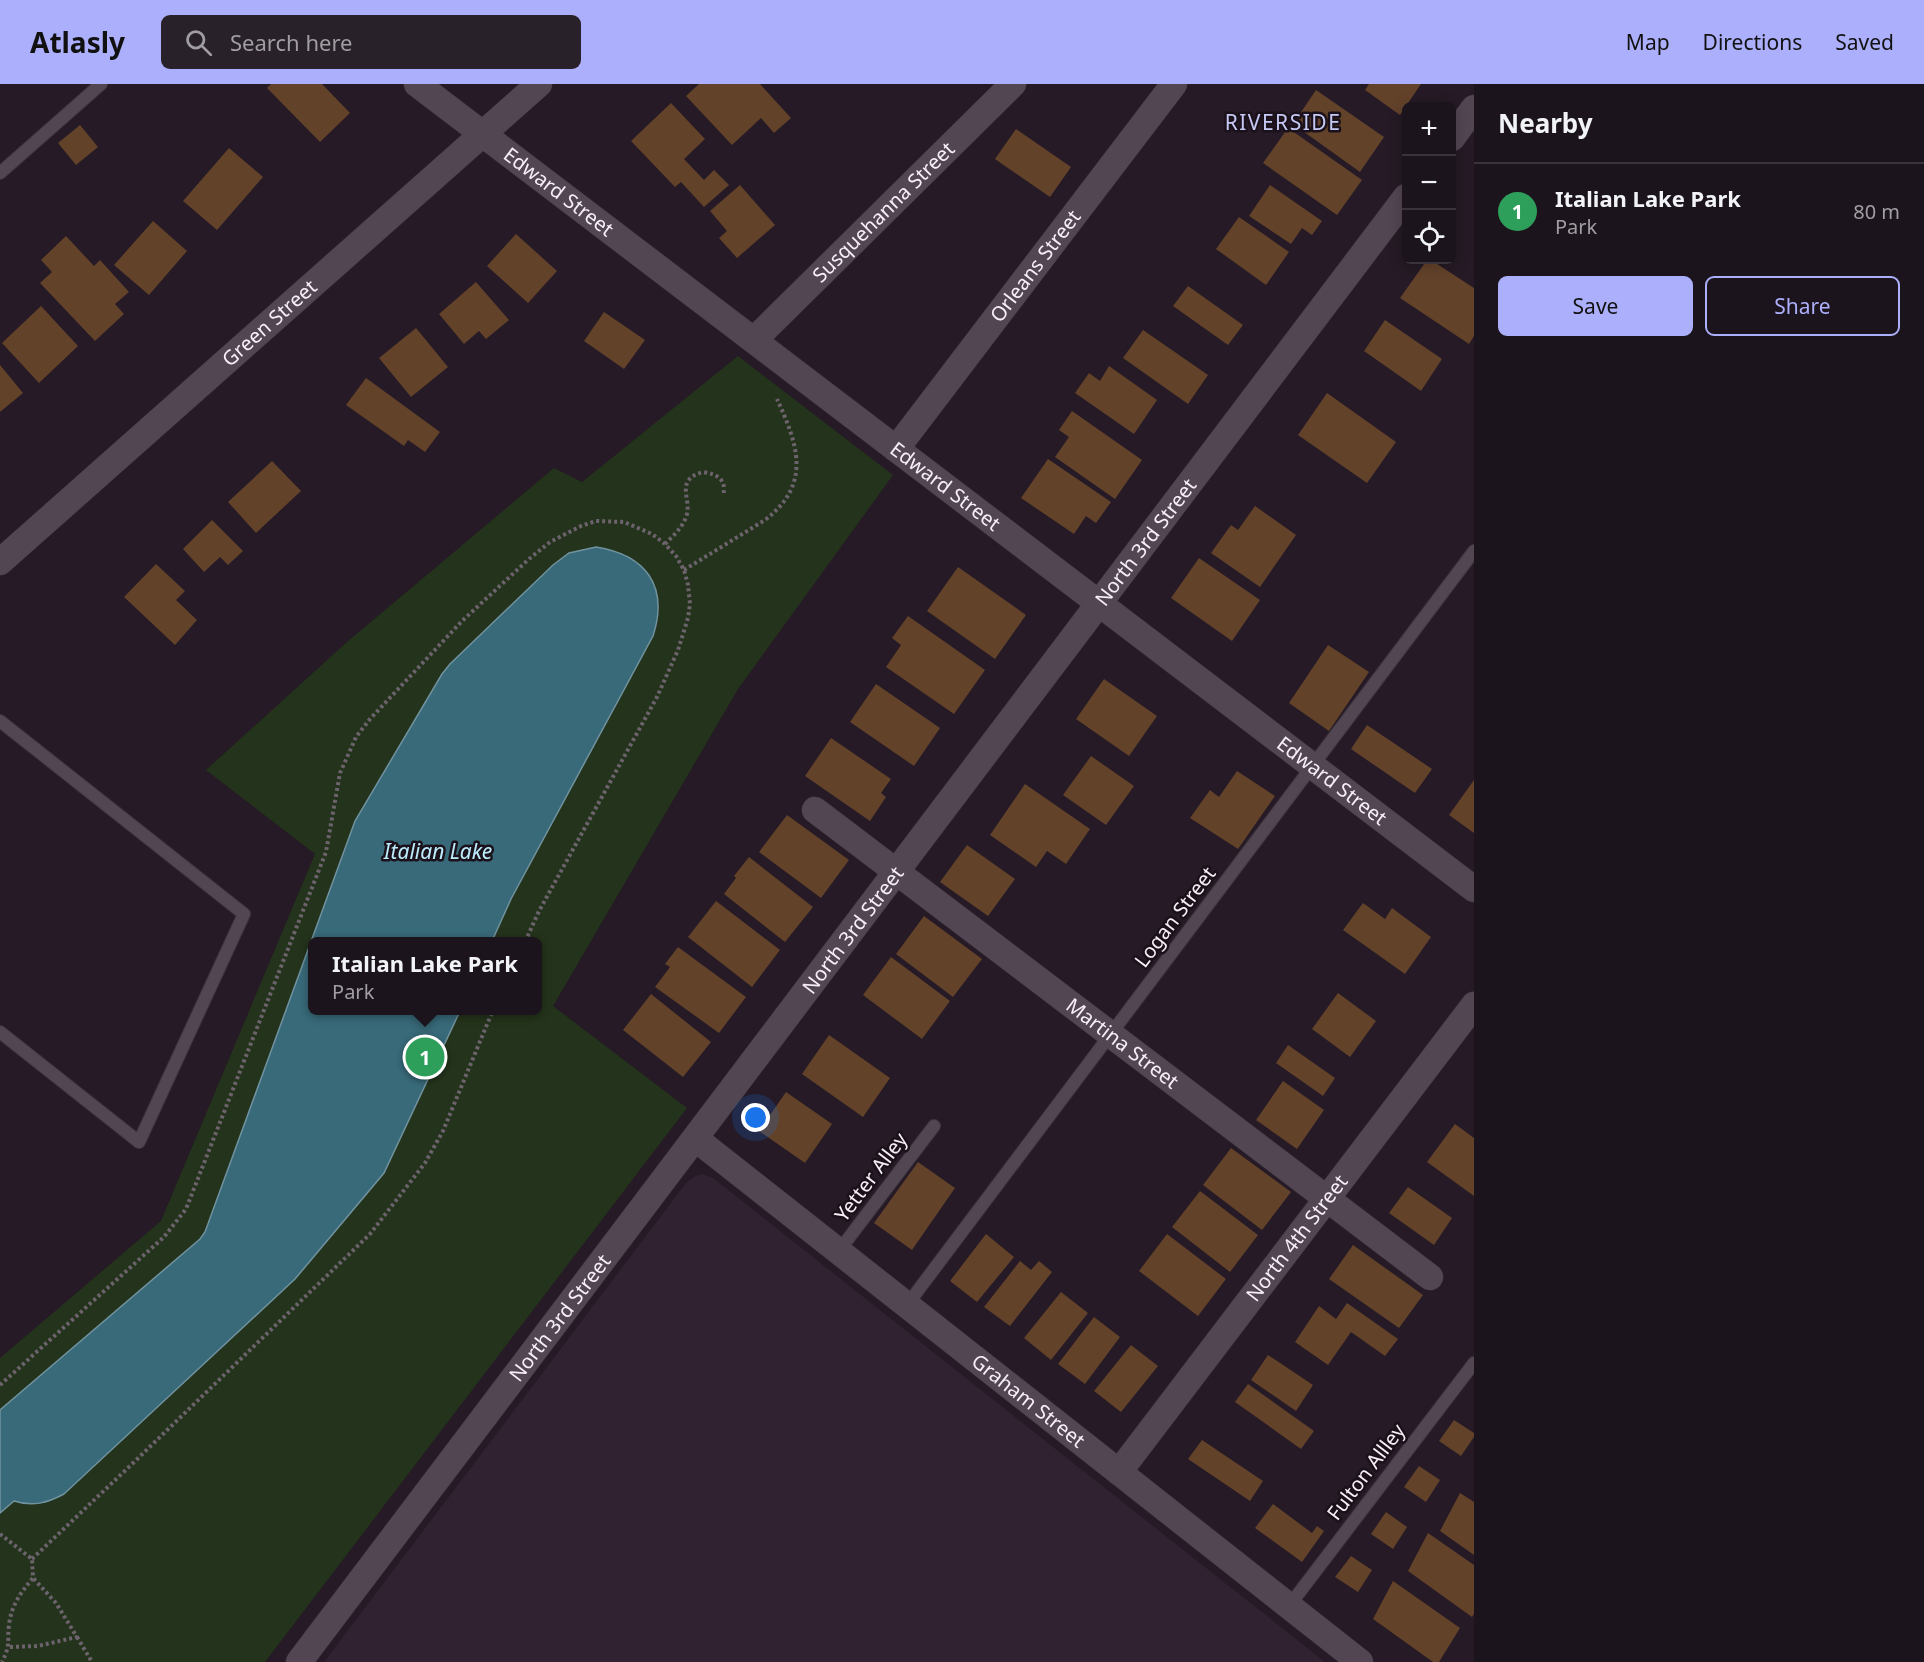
<!DOCTYPE html>
<meta charset="utf-8">
<style>
body{margin:0;font-family:"Noto Sans",sans-serif;background:#292129;color:#f1f3f6}
.controls{position:absolute;right:18px;top:18px;display:grid;overflow:hidden;border-radius:9px;box-shadow:0 3px 15px #0003}
.controls button{width:54px;height:54px;display:grid;place-items:center;padding:0;border:0;border-bottom:2px solid #3a333b;background:#1c141c;color:#f1f3f6;font:30px sans-serif}
.you{position:absolute;left:756px;top:1034px;width:21px;height:21px;margin:-15px;border:4px solid #fff;border-radius:50%;background:#1a73e8;box-shadow:0 0 0 9px #1a73e833}
.badge{display:grid;place-items:center;width:39px;height:39px;border-radius:50%;background:#acaffb;color:#fff;font-size:20px;font-weight:700}
.pin{position:absolute;translate:-50% -50%;border:3px solid #fff;box-shadow:0 2px 6px #0006}
.popup{position:absolute;left:308px;top:853px;width:234px;height:78px;box-sizing:border-box;display:grid;place-content:center;border-radius:9px;background:#1c141c;filter:drop-shadow(0 2px 4px #0005);font-size:20px;white-space:nowrap;color:#a09ea3}
.popup b{font-size:22px;color:#f1f3f6}
.popup::after{content:'';position:absolute;left:50%;top:100%;margin-left:-12px;border:12px solid transparent;border-top-color:#1c141c}
.list{margin:0;padding:0;list-style:none}
h2{display:flex;justify-content:space-between;align-items:center;height:78px;margin:0;padding:0 24px;font-size:26px}
h2 small{font-size:20px;font-weight:400;color:#a09ea3}
.list li{display:grid;grid-template-columns:39px 1fr auto;gap:18px;align-items:center;box-sizing:border-box;height:96px;padding:0 24px;border-top:2px solid #3a333b}
.list b{display:block;font-size:22px;white-space:nowrap}
.list p{margin:0;font-size:20px;white-space:nowrap;color:#a09ea3}
.list em{font-size:20px;font-style:normal;color:#a09ea3}
.actions{display:flex;gap:12px;padding:18px 24px}
.actions a{flex:1;padding:14px 0;border:2px solid #acaffb;border-radius:9px;text-align:center;font-size:21px;color:#acaffb}
.actions .main{background:#acaffb;color:#111}
.icon{flex:none;width:33px;height:33px;fill:none;stroke:currentColor;stroke-width:2;stroke-linecap:round;stroke-linejoin:round}
.map{position:relative;flex:none;width:1474px;height:1578px;overflow:hidden}
header{display:flex;align-items:center;gap:36px;box-sizing:border-box;height:84px;padding:0 30px;background:#acaffb;color:#111}
header strong{font-size:28px}
nav{display:flex;gap:33px;margin-inline-start:auto;font-size:21px}
.search{width:420px;height:54px;background:#292129;display:flex;align-items:center;gap:15px;box-sizing:border-box;padding:0 21px;border-radius:9px;color:#a09ea3;font-size:22px}
main{display:flex}
aside{flex:1;background:#1c141c}
.map>svg:first-child{display:block}
.built{fill:#312231}
.green{fill:#24331b;fill-rule:evenodd}
.water{fill:#386a79;stroke:#71929f;stroke-width:1.5}
.building{fill:#63422a}
.lines{fill:none;stroke-linecap:round;stroke-linejoin:round}
.service-casing{stroke:#3d343d;stroke-width:14}
.minor-casing{stroke:#3d343d;stroke-width:27}
.path{stroke:#6d636d;stroke-width:4;stroke-dasharray:3 3;stroke-linecap:butt}
.service{stroke:#534653;stroke-width:12}
.minor{stroke:#534653;stroke-width:26}
.labels{text-anchor:middle;stroke-width:5;stroke-linejoin:round;paint-order:stroke}
.street-label{font-size:20px;fill:#f7eff7;stroke:#1b111b}
.neighbourhood-label{font-size:21px;letter-spacing:1.5px;fill:#c6c9f4;stroke:#1b111b}
.water-label{font-size:21px;font-style:italic;fill:#bcecfb;stroke:#1b111b}
</style>
<header>
<strong>Atlasly</strong>
<div class="search"><svg class="icon" aria-label="search" viewBox="0 0 24 24"><circle cx="10" cy="10" r="6"/><path d="M15 15l6 6"/></svg>Search here</div>
<nav><a>Map</a><a>Directions</a><a>Saved</a></nav>
</header>
<main>
<div class="map">
<svg width="1474" height="1578" viewBox="0 0 1474 1578">
<rect width="100%" height="100%" fill="#251a25"/>
<path class="built" d="M702,1090l11,4 612,484h-1001l362,-479 9,-7z"/>
<path class="green" d="M738,272l155,119 -155,214 -185,317 134,102 -422,554h-265v-304l161,-137 154,-367 -109,-84 141,-128 207,-174 28,14zM312,858h226v68h-226z"/>
<path class="water" d="M596,463c50,8 73,39 57,89l-142,263 -19,42 -180,1v68l148,1 -76,162 -89,106 -231,215c-17,9 -31,13 -50,7l-14,12v-103l200,-171 5,-7 150,-411 87,-147 8,-10 103,-99 16,-12z"/>
<path class="building" d="M271,0h51l28,29 -30,29 -53,-54z
M699,0h61l31,34 -17,15 -13,-15 -29,27 -46,-49z
M1369,0h52l-21,31 -35,-25z
M1316,6l68,47 -24,35 -67,-48z
M671,19l34,36 -21,20 20,21 10,-10 15,15 -25,22 -23,-25 -6,5 -44,-46z
M80,41l18,22 -22,18 -18,-22z
M1288,44l74,52 -25,35 -74,-52z
M1016,45l55,38 -21,30 -55,-38z
M229,64l34,29 -46,53 -34,-29z
M740,101l35,40 -38,33 -18,-20 8,-7 -17,-20z
M1270,101l52,36 -10,14 -10,-7 -11,16 -42,-28z
M1239,133l50,35 -23,33 -50,-36z
M153,137l34,30 -38,44 -35,-30z
M516,150l41,37 -29,32 -41,-37z
M66,152l28,30 6,-6 29,32 -14,12 9,10 -29,27 -55,-58 12,-11 -11,-12z
M1427,176h4l43,28v48l-5,8 -69,-46z
M476,198l33,38 -23,19 -7,-8 -15,13 -25,-30z
M1188,202l55,39 -15,20 -55,-39z
M41,222l37,40 -39,37 -37,-40z
M604,228l41,28 -21,29 -40,-28z
M1385,236l57,39 -21,32 -57,-40z
M416,244l32,39 -37,30 -32,-39z
M1143,246l65,45 -20,29 -65,-46z
M0,281l23,28 -23,19z
M1109,282l48,34 -23,34 -59,-41 14,-20 11,8z
M366,294l74,54 -15,20 -17,-12 -4,6 -58,-41z
M1327,309l69,49 -29,41 -69,-48z
M1072,327l70,49 -27,39 -60,-42 14,-20 -10,-7z
M1048,375l63,43 -15,21 -10,-7 -12,18 -53,-36z
M272,377l29,30 -45,42 -28,-31z
M1255,422l41,29 -36,52 -49,-34 20,-28 7,5z
M212,436l31,31 -15,14 -8,-8 -16,15 -21,-23z
M1199,474l61,42 -28,41 -61,-43z
M156,480l29,27 -9,9 21,20 -22,25 -51,-48z
M958,483l68,48 -31,44 -68,-48z
M908,532l77,54 -31,44 -68,-47 15,-22 -9,-7z
M1328,561l41,27 -40,59 -40,-28z
M1104,595l53,37 -28,40 -53,-37z
M876,600l64,44 -26,38 -64,-44z
M1367,641l65,44 -17,24 -64,-44z
M831,654l60,41 -10,14 5,4 -16,24 -65,-45z
M1091,672l43,30 -28,39 -43,-30z
M1237,687l38,25 -37,53 -48,-31 20,-28 9,7z
M1474,696v53l-25,-18z
M1025,700l65,45 -24,35 -19,-13 -11,16 -46,-32z
M787,731l62,45 -28,38 -62,-46z
M967,761l48,34 -27,37 -48,-34z
M749,773l64,50 -28,35 -61,-48 12,-16 -2,-2z
M716,817l64,49 -28,37 -64,-50z
M1363,819l22,16 7,-11 39,29 -26,37 -62,-44z
M924,832l58,43 -29,38 -57,-43z
M678,863l68,50 -27,36 -64,-46 15,-20 -5,-3z
M891,873l59,44 -28,38 -59,-44z
M1338,909l38,28 -26,36 -38,-28z
M651,910l60,48 -28,35 -60,-47z
M829,951l61,43 -27,39 -61,-43z
M1288,961l47,33 -12,18 -47,-33z
M1283,997l41,29 -27,39 -41,-29z
M786,1008l46,32 -27,39 -46,-32z
M1455,1040l19,14v58l-47,-34z
M1231,1064l60,44 -29,38 -59,-45z
M918,1078l37,26 -43,62 -38,-27z
M1408,1103l44,31 -18,27 -45,-32z
M1200,1107l58,44 -28,37 -58,-45z
M986,1150l28,23 -37,45 -27,-21z
M1167,1150l59,45 -28,37 -59,-45z
M1353,1161l70,50 -24,33 -70,-49z
M1020,1177l11,9 8,-9 13,11 -42,54 -26,-19z
M1061,1208l27,21 -37,47 -27,-22z
M1347,1219l51,36 -13,17 -34,-24 -23,33 -33,-23 24,-36 17,13z
M1094,1233l26,20 -35,47 -27,-20z
M1131,1261l27,21 -37,46 -27,-21z
M1268,1271l45,30 -17,26 -45,-31z
M1248,1300l66,47 -13,18 -66,-47z
M1454,1336l20,13v4l-13,19 -22,-15z
M1202,1356l61,41 -13,20 -62,-42z
M1419,1382l21,14 -14,22 -22,-15z
M1460,1409l14,9v53l-34,-24z
M1273,1420l39,29 5,-7 7,5 -22,31 -47,-34z
M1386,1428l21,15 -14,22 -22,-15z
M1428,1449l46,32v49l-2,3 -64,-46z
M1351,1472l21,14 -14,22 -23,-15z
M1393,1497l67,47 -21,34h-6l-60,-43z"/>
<g class="lines">
<defs>
<path id="service" d="M0,89l101,-89
M0,637l244,193 -105,228 -139,-110
M838,1168l96,-126
M907,1221l567,-754
M1289,1522l185,-243"/>
<g id="minor">
<path id="s1" d="M417,0l1057,805"/>
<path d="M1452,54l22,-30"/>
<path id="s2" d="M754,256l259,-256"/>
<path id="s3" d="M896,365l278,-365"/>
<path id="s4" d="M0,478l539,-478"/>
<path id="s5" d="M815,726l615,467"/>
<path id="s6" d="M696,1055l664,523"/>
<path id="s7" d="M1119,1388l355,-467"/>
<path id="s8" d="M299,1578c370,-487 738,-976 1107,-1465"/>
</g>
</defs>
<use href="#service" class="service-casing"/>
<use href="#minor" class="minor-casing"/>
<path class="path" d="M665,460c8,-8 17,-16 21,-27 7,-17 -13,-37 17,-45 15,2 24,8 20,24
M684,486l81,-50c47,-36 33,-75 12,-121
M0,1301l164,-148 22,-28 140,-357 14,-79 16,-36 14,-18 92,-98 67,-62 21,-17 31,-16 15,-5 28,1 28,12 13,10 11,12 8,14 4,15 2,19 -2,14 -10,32 -21,47 -118,214 -14,31
M0,1450l32,25 1,19c-12,14 -22,28 -24,47 -2,17 2,19 -7,37
M32,1475l99,-94 239,-231 55,-71 18,-32 50,-121
M77,1553l15,25
M10,1563l28,-1 39,-9 -21,-34 -23,-25"/>
<use href="#service" class="service"/>
<use href="#minor" class="minor"/>
</g>
<g class="labels">
<g class="street-label">
<text dy="7" stroke="none"><textPath href="#s1" startOffset="178">Edward Street</textPath></text>
<text dy="7" stroke="none"><textPath href="#s2" startOffset="182">Susquehanna Street</textPath></text>
<text dy="7" stroke="none"><textPath href="#s3" startOffset="230">Orleans Street</textPath></text>
<text dy="7" stroke="none"><textPath href="#s4" startOffset="360">Green Street</textPath></text>
<text dy="7" stroke="none"><textPath href="#s1" startOffset="664">Edward Street</textPath></text>
<text dy="7" stroke="none"><textPath href="#s8" startOffset="1404">North 3rd Street</textPath></text>
<text dy="7" stroke="none"><textPath href="#s1" startOffset="1150">Edward Street</textPath></text>
<text transform="translate(1175 833) rotate(-53)" y="7">Logan Street</text>
<text dy="7" stroke="none"><textPath href="#s8" startOffset="918">North 3rd Street</textPath></text>
<text dy="7" stroke="none"><textPath href="#s5" startOffset="386">Martina Street</textPath></text>
<text transform="translate(871 1093) rotate(-53)" y="7">Yetter Alley</text>
<text dy="7" stroke="none"><textPath href="#s7" startOffset="294">North 4th Street</textPath></text>
<text dy="7" stroke="none"><textPath href="#s8" startOffset="432">North 3rd Street</textPath></text>
<text dy="7" stroke="none"><textPath href="#s6" startOffset="423">Graham Street</textPath></text>
<text transform="translate(1366 1388) rotate(-53)" y="7">Fulton Allley</text>
</g>
<g class="neighbourhood-label">
<text x="1283" y="46">RIVERSIDE</text>
</g>
<g class="water-label">
<text x="438" y="775">Italian Lake</text>
</g>
</g>
</svg>
<div class="controls">
<button>+</button>
<button>−</button>
<button><svg class="icon" aria-label="locate" viewBox="0 0 24 24"><circle cx="12" cy="12" r="6"/><path d="M12 2v4M12 18v4M2 12h4M18 12h4"/></svg></button>
</div>
<div class="you"></div>
<div class="pin badge" style="left:425px;top:973px;background:#2e9e5b">1</div>
<div class="popup"><b>Italian Lake Park</b>Park</div>
</div>
<aside>
<h2>Nearby<small></small></h2>
<ul class="list">
<li><span class="badge" style="background:#2e9e5b">1</span><div><b>Italian Lake Park</b><p>Park</p></div><em>80 m</em></li>
</ul>
<div class="actions"><a class="main">Save</a><a>Share</a></div>
</aside>
</main>
